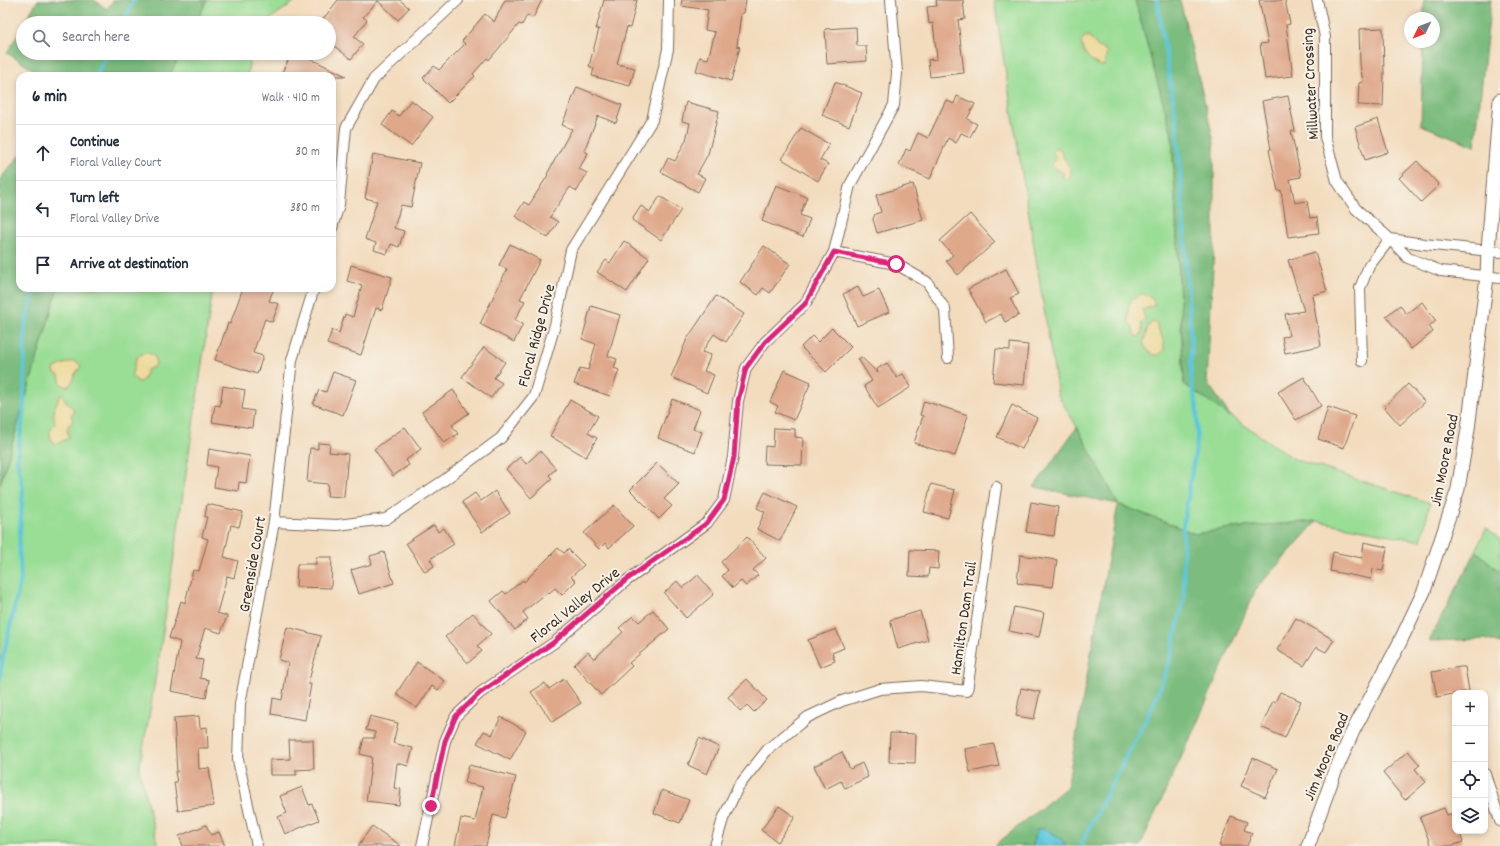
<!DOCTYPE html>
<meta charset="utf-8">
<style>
body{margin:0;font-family:Dekko,sans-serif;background:#f2f2f3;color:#1f2937}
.controls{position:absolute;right:12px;bottom:12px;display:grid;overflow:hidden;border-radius:8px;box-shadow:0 2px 6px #0003}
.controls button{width:36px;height:36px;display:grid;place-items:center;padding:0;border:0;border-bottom:1px solid #e0e1e3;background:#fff;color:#1f2937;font:20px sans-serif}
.compass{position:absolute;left:1404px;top:12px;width:36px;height:36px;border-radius:50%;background:#fff;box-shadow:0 2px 6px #0003;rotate:227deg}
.stop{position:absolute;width:12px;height:12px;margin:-9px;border:3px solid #db2777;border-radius:50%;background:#fff}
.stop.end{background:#db2777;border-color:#fff;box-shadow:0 1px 4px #0008}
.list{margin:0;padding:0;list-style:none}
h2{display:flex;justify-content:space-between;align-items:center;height:52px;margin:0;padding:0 16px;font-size:17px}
h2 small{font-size:13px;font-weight:400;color:#747a83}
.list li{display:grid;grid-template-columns:26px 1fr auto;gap:12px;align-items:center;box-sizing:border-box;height:56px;padding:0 16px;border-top:1px solid #e0e1e3}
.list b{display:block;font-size:15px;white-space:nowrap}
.list p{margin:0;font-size:13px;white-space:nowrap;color:#747a83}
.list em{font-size:13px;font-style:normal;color:#747a83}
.icon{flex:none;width:22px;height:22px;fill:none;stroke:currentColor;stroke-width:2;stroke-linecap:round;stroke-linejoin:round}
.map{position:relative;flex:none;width:1500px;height:846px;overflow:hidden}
.search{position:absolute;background:#fff;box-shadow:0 2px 6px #0003;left:16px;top:16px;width:320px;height:44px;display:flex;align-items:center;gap:10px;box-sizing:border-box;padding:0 14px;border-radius:22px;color:#747a83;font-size:15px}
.panel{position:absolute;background:#fff;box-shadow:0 2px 6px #0003;left:16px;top:72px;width:320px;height:220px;border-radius:12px}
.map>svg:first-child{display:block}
.green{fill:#9add95;stroke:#6a845a}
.forest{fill:#7bbc7e;stroke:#5b734e}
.sand{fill:#eeda9e;stroke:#94825e}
.water{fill:#5fc7db;stroke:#4d787c}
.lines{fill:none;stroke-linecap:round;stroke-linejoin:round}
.stream{stroke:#5fc7db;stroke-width:4}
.building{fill:#dfa88b}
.minor-casing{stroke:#7b6856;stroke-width:12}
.tertiary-casing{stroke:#7b6856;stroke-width:15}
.minor{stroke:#fff;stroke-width:10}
.tertiary{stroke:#fff;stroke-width:13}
.route{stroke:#db2777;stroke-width:5}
.labels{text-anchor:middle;stroke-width:4;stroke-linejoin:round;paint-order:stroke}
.street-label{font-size:16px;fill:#3b2a1e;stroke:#f7f3e8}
</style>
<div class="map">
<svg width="1500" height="846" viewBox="0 0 1500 846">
<rect width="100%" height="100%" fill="#f7f3e8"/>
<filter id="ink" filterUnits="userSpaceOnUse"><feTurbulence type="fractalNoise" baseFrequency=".025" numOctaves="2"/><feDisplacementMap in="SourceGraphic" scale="8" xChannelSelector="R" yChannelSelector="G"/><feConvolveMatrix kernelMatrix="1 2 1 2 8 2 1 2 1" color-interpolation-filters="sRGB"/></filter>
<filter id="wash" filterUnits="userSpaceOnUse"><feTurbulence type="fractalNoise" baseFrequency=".012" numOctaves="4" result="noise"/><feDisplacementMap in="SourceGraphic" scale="16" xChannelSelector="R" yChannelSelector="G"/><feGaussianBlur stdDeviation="0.9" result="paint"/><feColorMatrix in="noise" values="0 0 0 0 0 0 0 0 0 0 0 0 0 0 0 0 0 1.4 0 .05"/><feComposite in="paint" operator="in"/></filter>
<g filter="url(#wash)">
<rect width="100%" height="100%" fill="#f3dcbe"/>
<path class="green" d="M207,0h90l-33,23h-68z
M994,0h141l37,135 12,249 110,75 136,44 -9,38 -104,-20 -86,7 -35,6 -78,-30 -41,-77 -19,-32z
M181,53h70l-4,23h-78z
M58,288h155l-51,350 -14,84 -9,47 19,77h-158v-361z
M1486,528l14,12v32l-24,-21z"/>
<path class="forest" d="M38,0h56l13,9 7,-9h93l-11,23h-172z
M1135,0h45l34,142v104l-7,136 24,35 -47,-33 -12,-249z
M1424,0h67l-16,146 -54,-21 2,-83h11v-24h-10z
M23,25v28h158l-12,23h-126l-36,-23z
M20,155v133h38l-58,197v-306z
M1077,427l41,77 78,30 35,-6 86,-7 -61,68 -63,143 -53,114h-73c-7,-8 -16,-16 -27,-18l-6,10 -1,8h-39l73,-59 51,-283 -84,-17z
M1476,551l24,21v72l-15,-5 -56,2z"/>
<path class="sand" d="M1086,36l4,1 7,9 10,5 -3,15c-12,-1 -22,-13 -23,-25z
M1057,148l3,1c2,4 3,9 6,12 4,8 9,12 0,19l-4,-3 2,-3c-3,-4 -9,-4 -12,-9l4,-8 -4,-5 2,-3z
M1141,294c7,1 12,4 14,11l-13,5 3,9 -4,4 1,8 -2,5 -3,1 -3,-3 -1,-7 -5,-5c1,-17 -3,-18 13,-28z
M1152,322l4,1 8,19v8l-5,5c-8,1 -12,-5 -16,-12 4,-7 2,-15 9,-21z
M145,353l6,1 4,3 1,7 -3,3 -6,3 -4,10 -4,2 -8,-6c5,-9 1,-20 14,-23z
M74,361l4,2 3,3c-2,4 -4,5 -6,8 -2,5 -2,8 -6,12h-5l-3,-2 -2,-9 -4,-1 -1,-5 7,-4z
M61,394l7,10 5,4 1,3 -3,4 2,6 -6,7 2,10 -10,5 -5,1c-5,-8 -6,-14 1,-20 -3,-12 0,-19 6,-30z"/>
<path class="water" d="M1040,828c11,2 20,10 27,18h-34l4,-16z"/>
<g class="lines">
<path class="stream" d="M123,23l11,-23
M96,76l12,-23
M0,680l1,-13 20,-89 -2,-32 4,-58 -6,-28 7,-52 1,-81 9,-39
M1080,846l74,-143 15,-40 15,-65 -1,-72 14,-85v-34l-6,-26v-42l-14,-216 -20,-123"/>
</g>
<g id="blocks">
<path class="building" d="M338,0h62l9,8 -11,12 -20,-19 -15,16 4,3 -13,17 9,7 -12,15 -22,-17v-19h-9z
M505,0h37l-9,18 -6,-3 -5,10 -3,-1 -30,36 -2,-2 -14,16 2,2 -27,27 -25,-25 11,-12 5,4 26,-26 -3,-3 23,-27 9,8z
M604,0h33l-7,28 -3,-1 -10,37 18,4 -5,18 -38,-10 2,-8 -5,-2 10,-37h-3z
M682,0h64l-2,13h-3l-4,33 3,1 -9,34 -35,-10 4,-14 8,2 7,-27 -10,-2 3,-20 -27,-4z
M936,0h27l2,19 -7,1 6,53 -34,4 -2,-17 9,-1 -4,-36 -4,1 -2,-17 10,-1z
M1259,0h26l5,24 -4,1 7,51 -28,3 -5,-35 8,-1z
M856,27l1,19h9l1,15 -40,3 -2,-35z
M1383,28l1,47 -1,31 -25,-1 1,-22 4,-1 -3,-18 -1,-35z
M292,53h7l47,23h-66z
M835,82l27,11 -13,33 -27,-11z
M577,87l45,18 -6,18 -18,-7 -14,35 4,2 -9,16 8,4 -10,18 -7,-4 -20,30 8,5 -10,16 -33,-22 9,-14 5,3 19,-30 -1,-1 25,-45 -10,-4z
M957,96l18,8 -8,15 10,5 -7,13 -9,-4 -5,10 -8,-5 -18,41 -31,-14 7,-16 4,2 8,-18 10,5 18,-38 8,4z
M1288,96l7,35h-4l10,46 -11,2 5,24 12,-2 3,17 7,-1 2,16 -31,4 -7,-47 -3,1 -9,-41 2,-1 -9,-48z
M411,100l22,17 -22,29 -29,-21 10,-14 7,5z
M686,102l33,9 -11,43 -11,20 8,4 -7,14 -37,-20 7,-14 7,3 11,-21 4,-17 -8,-2z
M1378,119l10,33 -23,8 -10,-33z
M801,128l28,16 -9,16 8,4 -10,17 -36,-22z
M373,154l47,9 -9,44 -10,-2 -7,23 10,3 -5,16 -8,-3 -4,10 -13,-4 2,-7 -11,-4 12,-38 -12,-3z
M1417,161l22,24 -18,17 -22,-24z
M913,184l10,36 -46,13 -4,-14 2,-5 6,-2 -5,-17z
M776,185l31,12 -7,18 10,4 -7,18 -41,-16z
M660,196l21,14 -20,30 -29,-20 9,-14 9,6z
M970,214l25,28 -37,33 -12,-14 7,-6 -13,-14z
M624,241l25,17 -22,34 -30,-20 9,-12 4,3z
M510,244l30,16 -20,39 5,2 -10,19 8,4 -9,18 -34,-18 27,-55 -8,-4z
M764,246l26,18 -20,29 -7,-5 -5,7 -18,-13z
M1315,252l12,39 -15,4 9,51 -36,7 -3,-16 7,-1 -4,-22 19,-3 -16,-51z
M351,265l41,12 -10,33 -6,-2 -15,47 -34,-11 5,-14 7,3 6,-19 8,3 9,-32 -15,-4z
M1006,269l13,25 -9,4 9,17 -14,7 -4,-8 -15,8 -18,-33z
M858,287l5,10 16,-7 10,22 -32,14 -14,-32z
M243,288h31l-5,13 10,3 -7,18 -7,-3 -12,34 10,3 -6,18 -42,-14 13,-37 2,1z
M716,296l28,18 -18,28 -12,-8 -12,18 9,3 -7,16 10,4 -7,18 -36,-16 16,-38z
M1422,302l14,19 -7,5 4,6 -22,17 -25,-33 14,-11 6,9z
M591,306l29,9 -12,41 9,3 -3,9 5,2 -9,26 -36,-12 6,-16 8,2 8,-26 -14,-5z
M832,328l19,19 -25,25 -25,-25 11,-11 6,6z
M1010,343l18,2 -4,40 -31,-3 3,-33 14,1z
M484,347l21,15 -11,16 8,5 -11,15 -29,-21z
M861,357l17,16 -1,-4 10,-6 10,15 6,-4 8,13 -33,21 -14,-22 8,-5 -14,-22z
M784,370l27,12 -17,38 -19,-8 3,-6 -8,-4z
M333,372l23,8 -13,35 -30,-11 6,-14 7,2z
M1304,377l17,29 -25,14 -18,-28z
M1408,384l17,18 -25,23 -16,-18z
M223,386l22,4 -3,19 12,2 -2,17 -40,-6 3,-17 5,1z
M453,390l16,23 -17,12 6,9 -14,9 -22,-31z
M672,399l28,11 -7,19 9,3 -7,20 -37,-14z
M570,400l28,16 -10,17 9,5 -11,19 -36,-21z
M924,401l44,14 -13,41 -41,-13 9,-27 -3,-1z
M1012,405l25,13 -15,31 -25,-12z
M1328,407l27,9 -11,32 -26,-9z
M405,427l16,22 -15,11 3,5 -16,11 -19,-27z
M774,428l21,1v8l8,1 -1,27 -38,-1 1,-18 8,1z
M318,443l12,1 -1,8 19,2 -4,43 -17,-1 1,-12 -21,-2 3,-34 8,1z
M209,449l41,7 -4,27 -7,-1 -1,9 -24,-4 3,-20 -10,-2z
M540,451l16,18 -7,6 3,4 -21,19 -25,-29 14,-12 6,7z
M657,463l22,21 -15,15 8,7 -13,13 -29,-29z
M931,484l24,6 -7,28 -24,-6z
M495,491l15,22 -28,19 -20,-30 13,-9 6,8z
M765,492l32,15 -17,34 -23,-12 8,-17 -8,-4z
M1031,502l27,5 -4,29 -28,-4z
M207,504l36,8 -4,15 -8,-2 -7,32 14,4 -4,17 -7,-2 -10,37 10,3 -6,17 -16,-5 -9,31 7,1 -3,18 9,2 -3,18 -35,-7 9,-49 -11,-4 12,-37 4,2 8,-33 6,1 9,-32 -6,-2 5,-20h-2z
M614,505l19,21 -24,22 -4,-5 -6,6 -15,-16z
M434,525l4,7 6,-4 10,16 -24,15 4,7 -9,6 -19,-29z
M747,537l19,21 -13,12 5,5 -12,11 -5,-5 -8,7 -11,-12 6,-6 -7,-8z
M1364,542l23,5 -4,24 -10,-2 -2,10 -41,-8 3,-19 29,6z
M558,548l6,5 4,-4 16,16 -13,12 5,4 -14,14 -7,-7 -6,5 -1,-1 -25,20 5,7 -13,11 -24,-29 12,-10 3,3 17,-14 1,2z
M910,550l29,1 -1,18 -9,-1 -1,9 -19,-1z
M384,552l10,31 -35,11 -8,-24 21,-6 -2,-8z
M1020,555l37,5 -4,27 -36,-4z
M316,557h16l-1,31 -35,-1 1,-23h19z
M698,575l16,19 -28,24 -22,-25 13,-12 6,7z
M1014,607l30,6 -5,24 -30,-6z
M653,610l16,19 -40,34 3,3 -31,29 -27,-30 14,-13 6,7 29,-27 -4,-4 14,-12 6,6z
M920,611l8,29 -30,9 -8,-29z
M473,613l18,21 -14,12 5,5 -14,12 -23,-26z
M1296,618l38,22 -8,12 -10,-5 -12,19 -27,-16z
M287,627l34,9 -13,48h3l-6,36 -34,-6 2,-16 9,2 6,-37 -9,-3z
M836,629l8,19 -12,5 3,8 -15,6 -12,-27z
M417,662l28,19 -7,9 -6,-4 -15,22 -21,-14z
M1460,667h5l4,24 -32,6 -5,-25z
M564,679l17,24 -29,19 -21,-30 14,-9 4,6z
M747,679l20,21 -13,12 -7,-7 -7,6 -12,-14z
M1021,688l19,4 -6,27 -18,-3z
M1280,692l21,9 -16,37 -24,-11 12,-26 2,1z
M199,716l1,12 7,-1 1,21h-10l1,21 10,-1 5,38 -36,5 -4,-29h3l-2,-10h2l-3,-54z
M370,716l28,7 -5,20 20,5 -5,18 -11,-3 -3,25 7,1 -2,16 -33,-4 6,-44 -12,-3 4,-16h11v-6l-9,-2z
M501,717l25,14 -16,29 -33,-17 7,-12 8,4z
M890,733l26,1 -1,29 -26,-1z
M699,738l20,9 -12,27 -19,-9z
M289,740h24l1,29 -19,1 2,5h-27v-15l20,-1z
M994,744l5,22 -29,6 -5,-23z
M1408,751l12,14 -5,4 11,13 -21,18 -22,-27z
M842,752l8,17 12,-6 6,14 -23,11 -4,-7 -16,8 -11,-23z
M1253,758l25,11 -13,28 -24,-11z
M469,765l47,12 -11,41 -12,-3 -7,31h-31l6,-28 14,3 8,-34 -18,-4z
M302,787l7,18 3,-1 7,16 -34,14 -7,-17 9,-4 -7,-17z
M662,790l27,10 -9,23 -26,-10z
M779,806l16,11 -17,25 -17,-12z
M1444,808l3,7 8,-3v19h4l4,11 -12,4h-20l-11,-29z
M1231,816l16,6 -3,8 8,3 -5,13h-28z
M206,825l5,10 8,-3 6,14h-42l-4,-10z
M372,826l29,20h-43z"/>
</g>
</g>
<g filter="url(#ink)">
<use href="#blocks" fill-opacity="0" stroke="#7b6856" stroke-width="1"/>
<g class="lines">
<defs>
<path id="minor" d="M1317,0l8,37v100l12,44 19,28 34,30 18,19 33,13 59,7
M332,228l7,-24 7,-76 28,-49 84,-79
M1390,239l34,5 76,8
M834,252l62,12 31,18 18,27 3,49
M1362,361l-2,-73 9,-22 21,-27
M274,522l63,3 49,-6 57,-38 58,-43 33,-42 21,-71 16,-75 81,-130 16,-71 1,-49
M1485,774l15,47
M257,846l-19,-86 2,-56 34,-182 18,-162 22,-72
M422,846l23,-105 11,-25 24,-23 75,-51 71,-61 81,-58 17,-23 9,-43 5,-56 8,-33 19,-26 40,-38 29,-52 16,-67 44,-80 3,-32 -6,-73
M715,846l8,-27 15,-32 30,-38 40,-32 34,-16 38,-12 41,-3 46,5 29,-204"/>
<path id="tertiary" d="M1308,846l26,-72 19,-43 46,-87 25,-53 34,-102 10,-60 19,-152 1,-27 12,-150"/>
</defs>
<use href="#minor" class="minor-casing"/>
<use href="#tertiary" class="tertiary-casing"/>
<use href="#minor" class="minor"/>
<use href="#tertiary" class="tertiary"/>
</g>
</g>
<g class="lines" filter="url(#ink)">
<path class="route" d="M431,806l14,-65 11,-25 24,-23 74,-51 72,-62 81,-57 17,-23 10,-43 4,-56 8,-33 19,-26 40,-38 29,-52 62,12"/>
</g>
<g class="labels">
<g class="street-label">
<text transform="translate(1309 84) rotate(-93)" y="6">Millwater Crossing</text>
<text transform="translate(535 335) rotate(-75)" y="6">Floral Ridge Drive</text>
<text transform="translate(1443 460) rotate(-79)" y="6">Jim Moore Road</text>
<text transform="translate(251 564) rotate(-80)" y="6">Greenside Court</text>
<text transform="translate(574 604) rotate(-39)" y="6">Floral Valley Drive</text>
<text transform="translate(962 618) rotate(-82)" y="6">Hamilton Dam Trail</text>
<text transform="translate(1325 756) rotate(-67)" y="6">Jim Moore Road</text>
</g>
</g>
</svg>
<div class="controls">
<button>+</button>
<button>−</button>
<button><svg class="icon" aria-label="locate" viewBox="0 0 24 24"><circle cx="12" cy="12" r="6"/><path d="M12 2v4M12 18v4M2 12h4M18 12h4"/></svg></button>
<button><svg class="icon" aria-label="layers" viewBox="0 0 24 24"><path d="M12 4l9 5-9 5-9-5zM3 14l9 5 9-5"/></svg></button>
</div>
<svg class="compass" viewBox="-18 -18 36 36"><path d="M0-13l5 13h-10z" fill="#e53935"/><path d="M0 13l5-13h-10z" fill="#747a83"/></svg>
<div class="stop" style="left:896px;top:264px"></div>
<div class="stop end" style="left:431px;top:806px"></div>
<div class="search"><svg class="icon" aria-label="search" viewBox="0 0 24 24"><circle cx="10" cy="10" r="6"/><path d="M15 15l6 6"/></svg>Search here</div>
<section class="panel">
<h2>6 min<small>Walk · 410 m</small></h2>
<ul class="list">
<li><svg class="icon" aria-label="ahead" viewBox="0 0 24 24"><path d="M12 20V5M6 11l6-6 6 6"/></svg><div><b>Continue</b><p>Floral Valley Court</p></div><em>30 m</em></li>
<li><svg class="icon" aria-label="left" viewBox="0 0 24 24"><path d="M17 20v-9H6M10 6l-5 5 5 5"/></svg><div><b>Turn left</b><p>Floral Valley Drive</p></div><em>380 m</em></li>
<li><svg class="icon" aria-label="arrive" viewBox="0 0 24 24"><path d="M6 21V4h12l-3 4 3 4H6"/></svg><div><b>Arrive at destination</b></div></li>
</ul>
</section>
</div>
